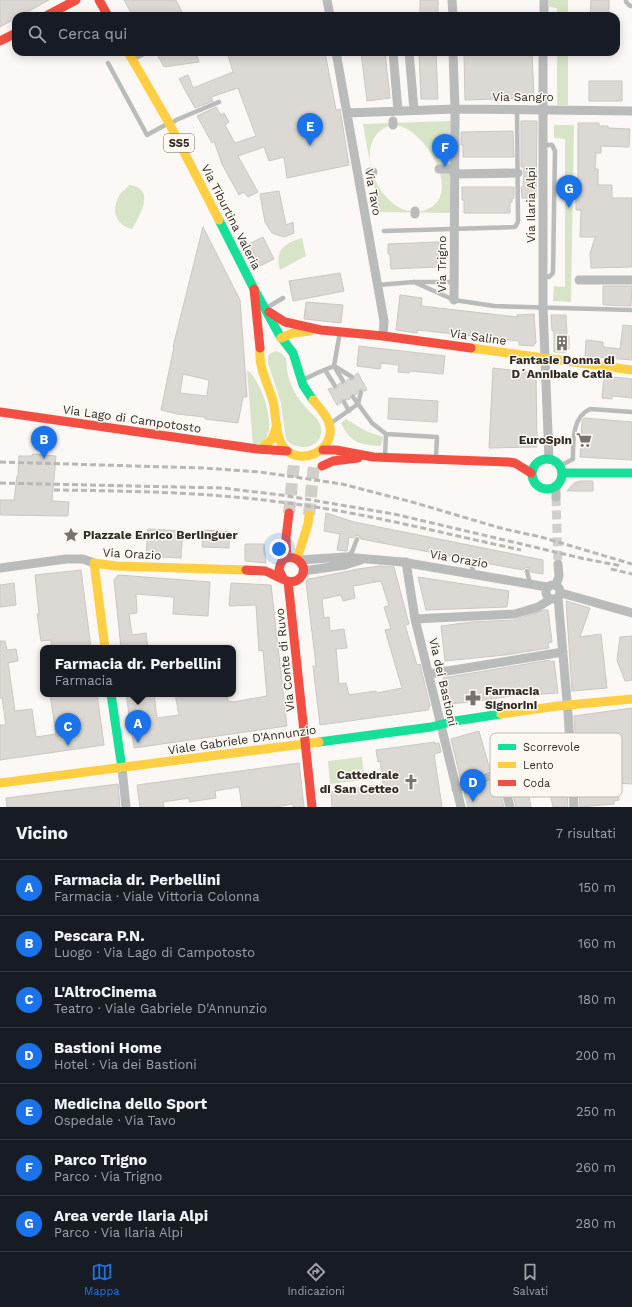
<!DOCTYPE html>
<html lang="it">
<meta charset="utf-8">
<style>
body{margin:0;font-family:"Work Sans",sans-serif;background:#242831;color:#f1f3f6}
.you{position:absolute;left:279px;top:549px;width:14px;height:14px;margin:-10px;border:3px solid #fff;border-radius:50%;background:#1a73e8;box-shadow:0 0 0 6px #1a73e833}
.badge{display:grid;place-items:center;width:26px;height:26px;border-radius:50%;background:#1a73e8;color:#fff;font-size:13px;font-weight:700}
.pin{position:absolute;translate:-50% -33px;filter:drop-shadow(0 1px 2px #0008)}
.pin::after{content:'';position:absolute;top:21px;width:14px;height:12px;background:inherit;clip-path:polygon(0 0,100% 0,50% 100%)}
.popup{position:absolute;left:40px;top:645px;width:196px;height:52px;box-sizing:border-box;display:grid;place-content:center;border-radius:8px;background:#171b24;filter:drop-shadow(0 1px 3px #0005);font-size:13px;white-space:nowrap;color:#9ea1a6}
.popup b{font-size:15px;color:#f1f3f6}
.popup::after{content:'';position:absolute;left:50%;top:100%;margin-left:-8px;border:8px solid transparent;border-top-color:#171b24}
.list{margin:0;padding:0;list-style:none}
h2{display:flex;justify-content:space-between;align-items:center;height:52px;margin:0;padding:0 16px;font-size:17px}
h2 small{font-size:13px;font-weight:400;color:#9ea1a6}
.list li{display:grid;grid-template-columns:26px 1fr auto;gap:12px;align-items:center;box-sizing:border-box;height:56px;padding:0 16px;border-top:1px solid #363941}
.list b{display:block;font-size:15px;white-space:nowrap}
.list p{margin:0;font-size:13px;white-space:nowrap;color:#9ea1a6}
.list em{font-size:13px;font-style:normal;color:#9ea1a6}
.icon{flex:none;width:22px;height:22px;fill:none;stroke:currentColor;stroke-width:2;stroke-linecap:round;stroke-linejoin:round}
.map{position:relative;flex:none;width:632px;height:807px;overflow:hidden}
.search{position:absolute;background:#171b24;box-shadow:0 2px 10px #0003;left:12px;right:12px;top:12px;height:44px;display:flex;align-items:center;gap:10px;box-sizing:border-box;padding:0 14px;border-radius:12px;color:#9ea1a6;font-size:15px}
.sheet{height:444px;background:#171b24}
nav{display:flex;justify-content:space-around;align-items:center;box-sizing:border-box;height:56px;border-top:1px solid #363941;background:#171b24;font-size:11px;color:#9ea1a6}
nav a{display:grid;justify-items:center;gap:2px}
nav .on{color:#1a73e8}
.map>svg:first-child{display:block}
.green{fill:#d7e4c8;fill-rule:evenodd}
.building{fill:#dcd8d3;stroke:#cbc7c3;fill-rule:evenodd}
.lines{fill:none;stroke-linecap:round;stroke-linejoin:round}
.street-tunnel{stroke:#d2cfcb;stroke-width:9;stroke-dasharray:9 4.5;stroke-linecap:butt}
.secondary-tunnel{stroke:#d2cfcb;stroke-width:12;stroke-dasharray:12 6;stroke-linecap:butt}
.lane{stroke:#babbbb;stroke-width:4.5}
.street{stroke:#babbbb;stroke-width:9}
.fast{stroke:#16e098;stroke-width:9}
.slow{stroke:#ffcf43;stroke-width:9}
.jam{stroke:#f24e42;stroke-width:9}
.rail{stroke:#b9b7b6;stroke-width:3;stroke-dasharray:6 3;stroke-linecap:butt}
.labels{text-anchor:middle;stroke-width:3;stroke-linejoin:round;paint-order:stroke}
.shield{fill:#fef8f2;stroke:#6e6862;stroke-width:1}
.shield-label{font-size:11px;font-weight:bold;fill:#302b25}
.street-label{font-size:12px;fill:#302b25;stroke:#fef8f2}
.poi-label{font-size:12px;font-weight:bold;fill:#302b25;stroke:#fef8f2;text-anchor:end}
.key{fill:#fef8f2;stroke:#c0bab4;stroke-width:1}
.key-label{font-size:11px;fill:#302b25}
</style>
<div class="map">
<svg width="632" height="807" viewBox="0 0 632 807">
<rect width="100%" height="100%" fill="#fbf8f5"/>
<path class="green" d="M549,0h19v16h-11v-8l-8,-1z
M557,52h11v53h-11z
M450,121v92l-71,-1 -16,-88zM393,125c26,0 59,49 46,74 -4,7 -10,10 -17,12 -44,9 -76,-76 -29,-86z
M554,125h20l-3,177 -18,-1 1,-15 11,1v-148l-11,-1z
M130,185c26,4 10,30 2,44 -18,-5 -21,-20 -12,-35 3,-4 7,-6 10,-9z
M302,238l4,18 -26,14c-6,-20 5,-27 22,-32z
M276,351c11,3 11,10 11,19 1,7 4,15 7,21 4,7 9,14 15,20 5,5 11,9 12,17 3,20 -25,25 -35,11l-5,-36 -13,-40v-7l3,-3z
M247,370c13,9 24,43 22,59 -1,5 -3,10 -7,14l-9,2z
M346,419l20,12 17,6 -2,9c-20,-1 -31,-3 -40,-23z
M362,757l2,23 -34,4 -2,-23z"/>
<path class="building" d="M0,0h49l-29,16h-4v2l-16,9z
M124,0h52l8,16h-51z
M420,0h18v16h-18z
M591,0h18v16h-19z
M162,52h34l3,10 -35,5 -7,-13z
M227,52h98l11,58 4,-1 9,56 -62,13 -3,-21 -15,4 -5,-14 -26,9 20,36 -10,5 -4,-5 -5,3 -17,-31 -8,-23 -2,2 -15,-27 19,-9 5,8 3,-2 5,9 -4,3 10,18 21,-7 -18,-48 -27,9 2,4 -18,7 -16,-29 9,-4 5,13 40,-16z
M361,52h24l5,46 -23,3z
M419,52h17l2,47h-17z
M464,52h68l2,46 -69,2z
M589,81h33v20h-33z
M521,121h16l-1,77h-14l-1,-11h2l1,-14 -1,-6h-2z
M578,123h21v3h9v2l22,1 -1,18 -28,-1v7h-5l-1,16h3v16h14v13h20v69l-41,1 -1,-14 5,-17h-15l1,-27h-5v-19h2z
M513,131l1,26h-51v-12h-2v-13z
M462,187h52v11l-2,1v3h-2v11h-46v-13h-2z
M279,191l7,34 7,-3 1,11 -10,4 -12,-4 -7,-11 -5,-28z
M203,227l37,73 7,97h-4l-5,26 -33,-4v-2l-28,-3 -16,-4 13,-63h-1zM183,374l26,6 -2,16 -27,-3z
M263,237l11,22 -14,7 -11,-22z
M439,242l1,14 -3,1v10l-46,2 -1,-15h-2v-10z
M340,273l4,18 -51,10 -4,-20z
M603,286h29l-1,20 -28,-1z
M400,295l22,3 -1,8 96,11v-2l17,-1 2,29 -3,3 -14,-1v-4l-101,-11 -1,3 -21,-3z
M306,302l37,3 -2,18 -37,-4z
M551,315h15l1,21h2v13l-3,3h-12v-21h-2z
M623,325l9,1v34l-47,-4 1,-16 17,2v5l17,2z
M359,346l86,10 -2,18 -33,-3 -1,2 -11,-1 1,-7 -18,-2 -1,6 -23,-3z
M493,368l43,5 1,74 -48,1z
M358,373l9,17 -3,1 -2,-2h-2l-4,6 -5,-1 -1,5 -3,1 -4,-1 -2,1v3l-4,2 -9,-16 4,-1 2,1h3l1,-2v-3l2,-1 5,1 3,-5 5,1 2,-1v-4z
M604,376l28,3v19l-20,-2v3l-10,-1z
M389,398l49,3 -1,21 -49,-3z
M584,418l48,4v38l-52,-3 2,-36z
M33,454l23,2 -4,45 17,1 -1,14 -68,-1v-15h14l3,-24h1l1,-20h13z
M580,481h13v10h-26l7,-8z
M326,513l28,9 189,38v14l-12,-2 -3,-5 -3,1 -2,2 -49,-9 -1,-3 -2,-2 -3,1 -2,2 -105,-20 -3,-4 -3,1 -2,2 -4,-1 -2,14 -10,-1 3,-16 -16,-3z
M148,529l35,2 -2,27 -35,-2z
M203,530l27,2 -1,16 -27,-1z
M245,544h19l2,19 -21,-2z
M380,566l14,1 15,57 -4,1 12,40 3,-1 10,42 -2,4 -108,15 -7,-59h3l-10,-84 2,-3 7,-1 43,-9zM381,581l8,25 -5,1 7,22 -6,1 17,58 -25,5 -1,-2 -27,4 -3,-12 -7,1 -3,-35 11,-1 -3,-19 -14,2 -1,-14 -5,1 -2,-19 19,-4 2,6 12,-3 -2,-12z
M81,570l10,78h-39l-1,-8 -10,1 -4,-27h2l-4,-39z
M118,575l92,7 -2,34 -35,-2 1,-17 -38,-3 1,19 -8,1 3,21 14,-2 2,15h-27l-7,-68z
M418,577l91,14 -2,16 -81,3z
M14,583l2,22 -16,2v-22z
M231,583l40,2 16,141 -153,22 -8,-54h28l3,24 22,-3 -4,-21h52l1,7 5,1 34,-6 -4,-46 -4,1 -3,-46 -27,1z
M566,601l24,7 -10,29 21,-3 6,54 -35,3z
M544,610h4l4,32 -4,1 1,5 -44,7 -60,6 -4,-35 31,-4 43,-2z
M632,636v44l-7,1 -8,-21 3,-23z
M0,641h5l2,9 9,-1 2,12 -10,2 7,48 17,-2 4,28 20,-3 -6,-40h47l7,51 -104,15v-35h6l-4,-27h-2z
M550,660v2l4,-1 4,32 -47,3 -32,5 -30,3 -6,-26z
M632,708v76l-14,-1 1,17 -5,1v3l-34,3 -6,-91zM617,735l-2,32 -18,-2v-9l-5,1 -2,-18z
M479,731l11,39 -29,11 -10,-42z
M435,742v2l4,-1 2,9 -7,2 8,53h-110l-1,-15 52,-8 -3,-23 -2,1 -2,-12z
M299,763l5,44h-11v-3l-17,3h-34l-3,-20 -24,4 1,7 -27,4v-4l-26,4 1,5h-24l-3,-22z
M565,763l3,44h-15l-4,-18 -21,2 3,16h-15l-9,-34z
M497,780l7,27h-36l-4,-15z
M118,784l2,23h-113l-1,-9z"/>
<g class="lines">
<path class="street-tunnel" d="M556,497l2,67"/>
<path class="secondary-tunnel" d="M289,513l5,-50
M309,515l5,-50"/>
<path class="lane" d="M626,0v2l4,4h2
M134,59l13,-7
M108,63l39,72 20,-11
M171,124l5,-4 43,-18
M384,231l131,-4 3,-5 -1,-113
M543,276l6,1 4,-4 2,-122 -3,-6h-9
M414,282l40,18 40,6 138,4
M378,285l36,-3h40
M268,307l15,-9
M340,332l-6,34 9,15
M325,370l10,16
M303,380l14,-7 17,-7 18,11
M353,397l19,26 14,11 51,3 -1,21
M344,402l5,9
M331,423l27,-19 3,-12
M385,456l1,-22
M560,466l13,-7c0,-18 -1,-42 17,-50l42,3
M347,556l5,-4 5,-13
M470,560l4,14
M527,571l3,13"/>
<path class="street" d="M327,0l3,16
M452,0l1,16
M544,16v-16
M336,52l48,269 -1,15
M393,52l5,59
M409,52l5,58
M453,52l2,57 -1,191
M543,52v255l6,152
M347,113l108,-4 177,2
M393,125v-4
M439,169h12
M370,172h3
M454,174l64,-1
M415,211v3
M579,280h53
M556,486v11
M299,560l46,-3 57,5 145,25
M406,562l9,57 46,188
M0,568l66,-9h17l11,4
M303,571l42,-6 16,-5
M546 592a7 7 0 1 1 14 0a7 7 0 1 1-14 0Z
M556,585l3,-9 -1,-12
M561,593l71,20
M558,597l10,116 6,94
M415,619l100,-5 23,-7 13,-8
M429,674l134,-22
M122,768l4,39
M456,789l45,-17 9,35"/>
<path class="fast" d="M219,220l35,69 26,47 13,17 10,32 10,15
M532 474a15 15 0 1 1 30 0a15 15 0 1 1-30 0Z
M562,473h70
M111,694l11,74
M319,742l112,-15 24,-6 46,-7"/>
<path class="slow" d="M128,52l41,71 50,97
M281,338l12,-5 17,-2
M260,348c-2,20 8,35 13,53 3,13 2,30 8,42 14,27 57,9 48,-20 -3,-9 -10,-16 -16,-23
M471,348l161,22
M261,449l11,-10 5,-14
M297,559l11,-35 1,-9
M105,648l-11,-85 22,3 130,4
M501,714l57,-8 74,-7
M0,783l319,-41"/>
<path class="jam" d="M99,0l9,16
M46,16l30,-16
M0,41l16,-8
M254,289l6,59
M269,312l16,10 36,8 62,6 88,12
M0,412l257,37 30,2
M323,450h13l37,7 135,5 7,1 16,10
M322,466l11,-5 25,-3
M287,558l-1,-20 3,-25
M246,570c6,1 13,0 19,1 10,3 26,17 35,7 14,-15 -18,-33 -21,-8l4,8
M288,581l24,226"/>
<path class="rail" d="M0,462l204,6 56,4 82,12 70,18 92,27 37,8 91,27
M0,483l222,5 59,7 113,19 191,45 37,7
M54,490c75,1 151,2 226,12 82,10 161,31 241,48
M611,569l21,5"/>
</g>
<defs>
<symbol id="building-bare" viewBox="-9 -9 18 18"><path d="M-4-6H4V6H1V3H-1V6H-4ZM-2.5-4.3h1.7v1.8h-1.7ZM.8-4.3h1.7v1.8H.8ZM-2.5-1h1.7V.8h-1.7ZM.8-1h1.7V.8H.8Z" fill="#77736e" stroke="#fef8f2" stroke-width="2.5" paint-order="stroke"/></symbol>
<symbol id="supermarket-bare" viewBox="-9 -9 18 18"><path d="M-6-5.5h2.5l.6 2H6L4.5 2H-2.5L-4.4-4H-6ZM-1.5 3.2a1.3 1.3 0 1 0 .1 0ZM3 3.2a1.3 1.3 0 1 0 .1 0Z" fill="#77736e" stroke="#fef8f2" stroke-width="2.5" paint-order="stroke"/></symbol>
<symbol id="sight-bare" viewBox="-9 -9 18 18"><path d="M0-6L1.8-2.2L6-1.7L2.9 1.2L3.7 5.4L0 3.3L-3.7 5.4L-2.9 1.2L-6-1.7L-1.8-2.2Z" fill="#77736e" stroke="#fef8f2" stroke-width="2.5" paint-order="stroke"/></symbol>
<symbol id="pharmacy-bare" viewBox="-9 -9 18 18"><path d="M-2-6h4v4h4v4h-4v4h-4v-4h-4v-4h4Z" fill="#77736e" stroke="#fef8f2" stroke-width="2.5" paint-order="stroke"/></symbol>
<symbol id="church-bare" viewBox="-9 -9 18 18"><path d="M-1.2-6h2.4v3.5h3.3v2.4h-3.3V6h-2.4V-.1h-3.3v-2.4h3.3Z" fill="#77736e" stroke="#fef8f2" stroke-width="2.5" paint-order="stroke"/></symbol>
</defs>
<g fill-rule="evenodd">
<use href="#building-bare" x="551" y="332" width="22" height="22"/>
<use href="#supermarket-bare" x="573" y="429" width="22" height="22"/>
<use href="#sight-bare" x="60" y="524" width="22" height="22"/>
<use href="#pharmacy-bare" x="462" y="687" width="22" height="22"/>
<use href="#church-bare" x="400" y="771" width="22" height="22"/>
</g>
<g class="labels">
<rect class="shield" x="164" y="134" width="30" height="18" rx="3"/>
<g class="shield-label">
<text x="179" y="147">SS5</text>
</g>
<g class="street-label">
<text x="523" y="101">Via Sangro</text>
<text transform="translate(373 192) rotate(80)" y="4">Via Tavo</text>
<text transform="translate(531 205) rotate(-90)" y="4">Via Ilaria Alpi</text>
<text transform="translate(231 217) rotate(63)" y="4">Via Tiburtina Valeria</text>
<text transform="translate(442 264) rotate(-90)" y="4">Via Trigno</text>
<text transform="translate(478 337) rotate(8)" y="4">Via Saline</text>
<text transform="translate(132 419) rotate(8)" y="4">Via Lago di Campotosto</text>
<text transform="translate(132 554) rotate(3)" y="4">Via Orazio</text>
<text transform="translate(459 559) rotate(10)" y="4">Via Orazio</text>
<text transform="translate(285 660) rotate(-96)" y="4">Via Conte di Ruvo</text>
<text transform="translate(443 682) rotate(77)" y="4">Via dei Bastioni</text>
<text transform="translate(242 740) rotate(-8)" y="4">Viale Gabriele D'Annunzio</text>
</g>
<g class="poi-label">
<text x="562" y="364" text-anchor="middle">Fantasie Donna di<tspan x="562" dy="14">D´Annibale Catia</tspan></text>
<text x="572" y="444">EuroSpin</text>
<text x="83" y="539" text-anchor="start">Piazzale Enrico Berlinguer</text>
<text x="485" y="695" text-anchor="start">Farmacia<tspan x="485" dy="14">Signorini</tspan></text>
<text x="399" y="779">Cattedrale<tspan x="399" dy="14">di San Cetteo</tspan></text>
</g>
</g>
<rect x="490" y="733" width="132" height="64" rx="6" class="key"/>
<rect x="498" y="744" width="18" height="6" fill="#16e098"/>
<rect x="498" y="762" width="18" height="6" fill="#ffcf43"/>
<rect x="498" y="780" width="18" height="6" fill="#f24e42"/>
<g class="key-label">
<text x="523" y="751">Scorrevole</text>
<text x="523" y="769">Lento</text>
<text x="523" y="787">Coda</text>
</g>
</svg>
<div class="you"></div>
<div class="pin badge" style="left:138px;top:743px">A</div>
<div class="popup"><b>Farmacia dr. Perbellini</b>Farmacia</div>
<div class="pin badge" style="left:44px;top:459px">B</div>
<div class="pin badge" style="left:68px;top:746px">C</div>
<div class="pin badge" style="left:473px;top:802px">D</div>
<div class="pin badge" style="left:310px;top:146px">E</div>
<div class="pin badge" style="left:445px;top:167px">F</div>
<div class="pin badge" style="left:569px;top:208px">G</div>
<div class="search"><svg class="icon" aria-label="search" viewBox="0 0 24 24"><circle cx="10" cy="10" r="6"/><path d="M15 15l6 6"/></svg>Cerca qui</div>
</div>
<section class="sheet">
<h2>Vicino<small>7 risultati</small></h2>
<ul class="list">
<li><span class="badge">A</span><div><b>Farmacia dr. Perbellini</b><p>Farmacia · Viale Vittoria Colonna</p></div><em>150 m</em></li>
<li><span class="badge">B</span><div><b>Pescara P.N.</b><p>Luogo · Via Lago di Campotosto</p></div><em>160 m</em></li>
<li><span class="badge">C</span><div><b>L'AltroCinema</b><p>Teatro · Viale Gabriele D'Annunzio</p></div><em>180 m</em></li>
<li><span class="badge">D</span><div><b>Bastioni Home</b><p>Hotel · Via dei Bastioni</p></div><em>200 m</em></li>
<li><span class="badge">E</span><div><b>Medicina dello Sport</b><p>Ospedale · Via Tavo</p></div><em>250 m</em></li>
<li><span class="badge">F</span><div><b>Parco Trigno</b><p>Parco · Via Trigno</p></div><em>260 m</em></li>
<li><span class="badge">G</span><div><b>Area verde Ilaria Alpi</b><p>Parco · Via Ilaria Alpi</p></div><em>280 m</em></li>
</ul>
</section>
<nav>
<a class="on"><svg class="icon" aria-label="map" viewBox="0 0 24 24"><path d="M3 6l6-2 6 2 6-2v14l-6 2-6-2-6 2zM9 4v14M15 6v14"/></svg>Mappa</a>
<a><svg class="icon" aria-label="directions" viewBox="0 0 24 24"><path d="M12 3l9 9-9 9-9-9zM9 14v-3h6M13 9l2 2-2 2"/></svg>Indicazioni</a>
<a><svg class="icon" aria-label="saved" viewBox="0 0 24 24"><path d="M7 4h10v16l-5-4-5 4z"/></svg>Salvati</a>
</nav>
